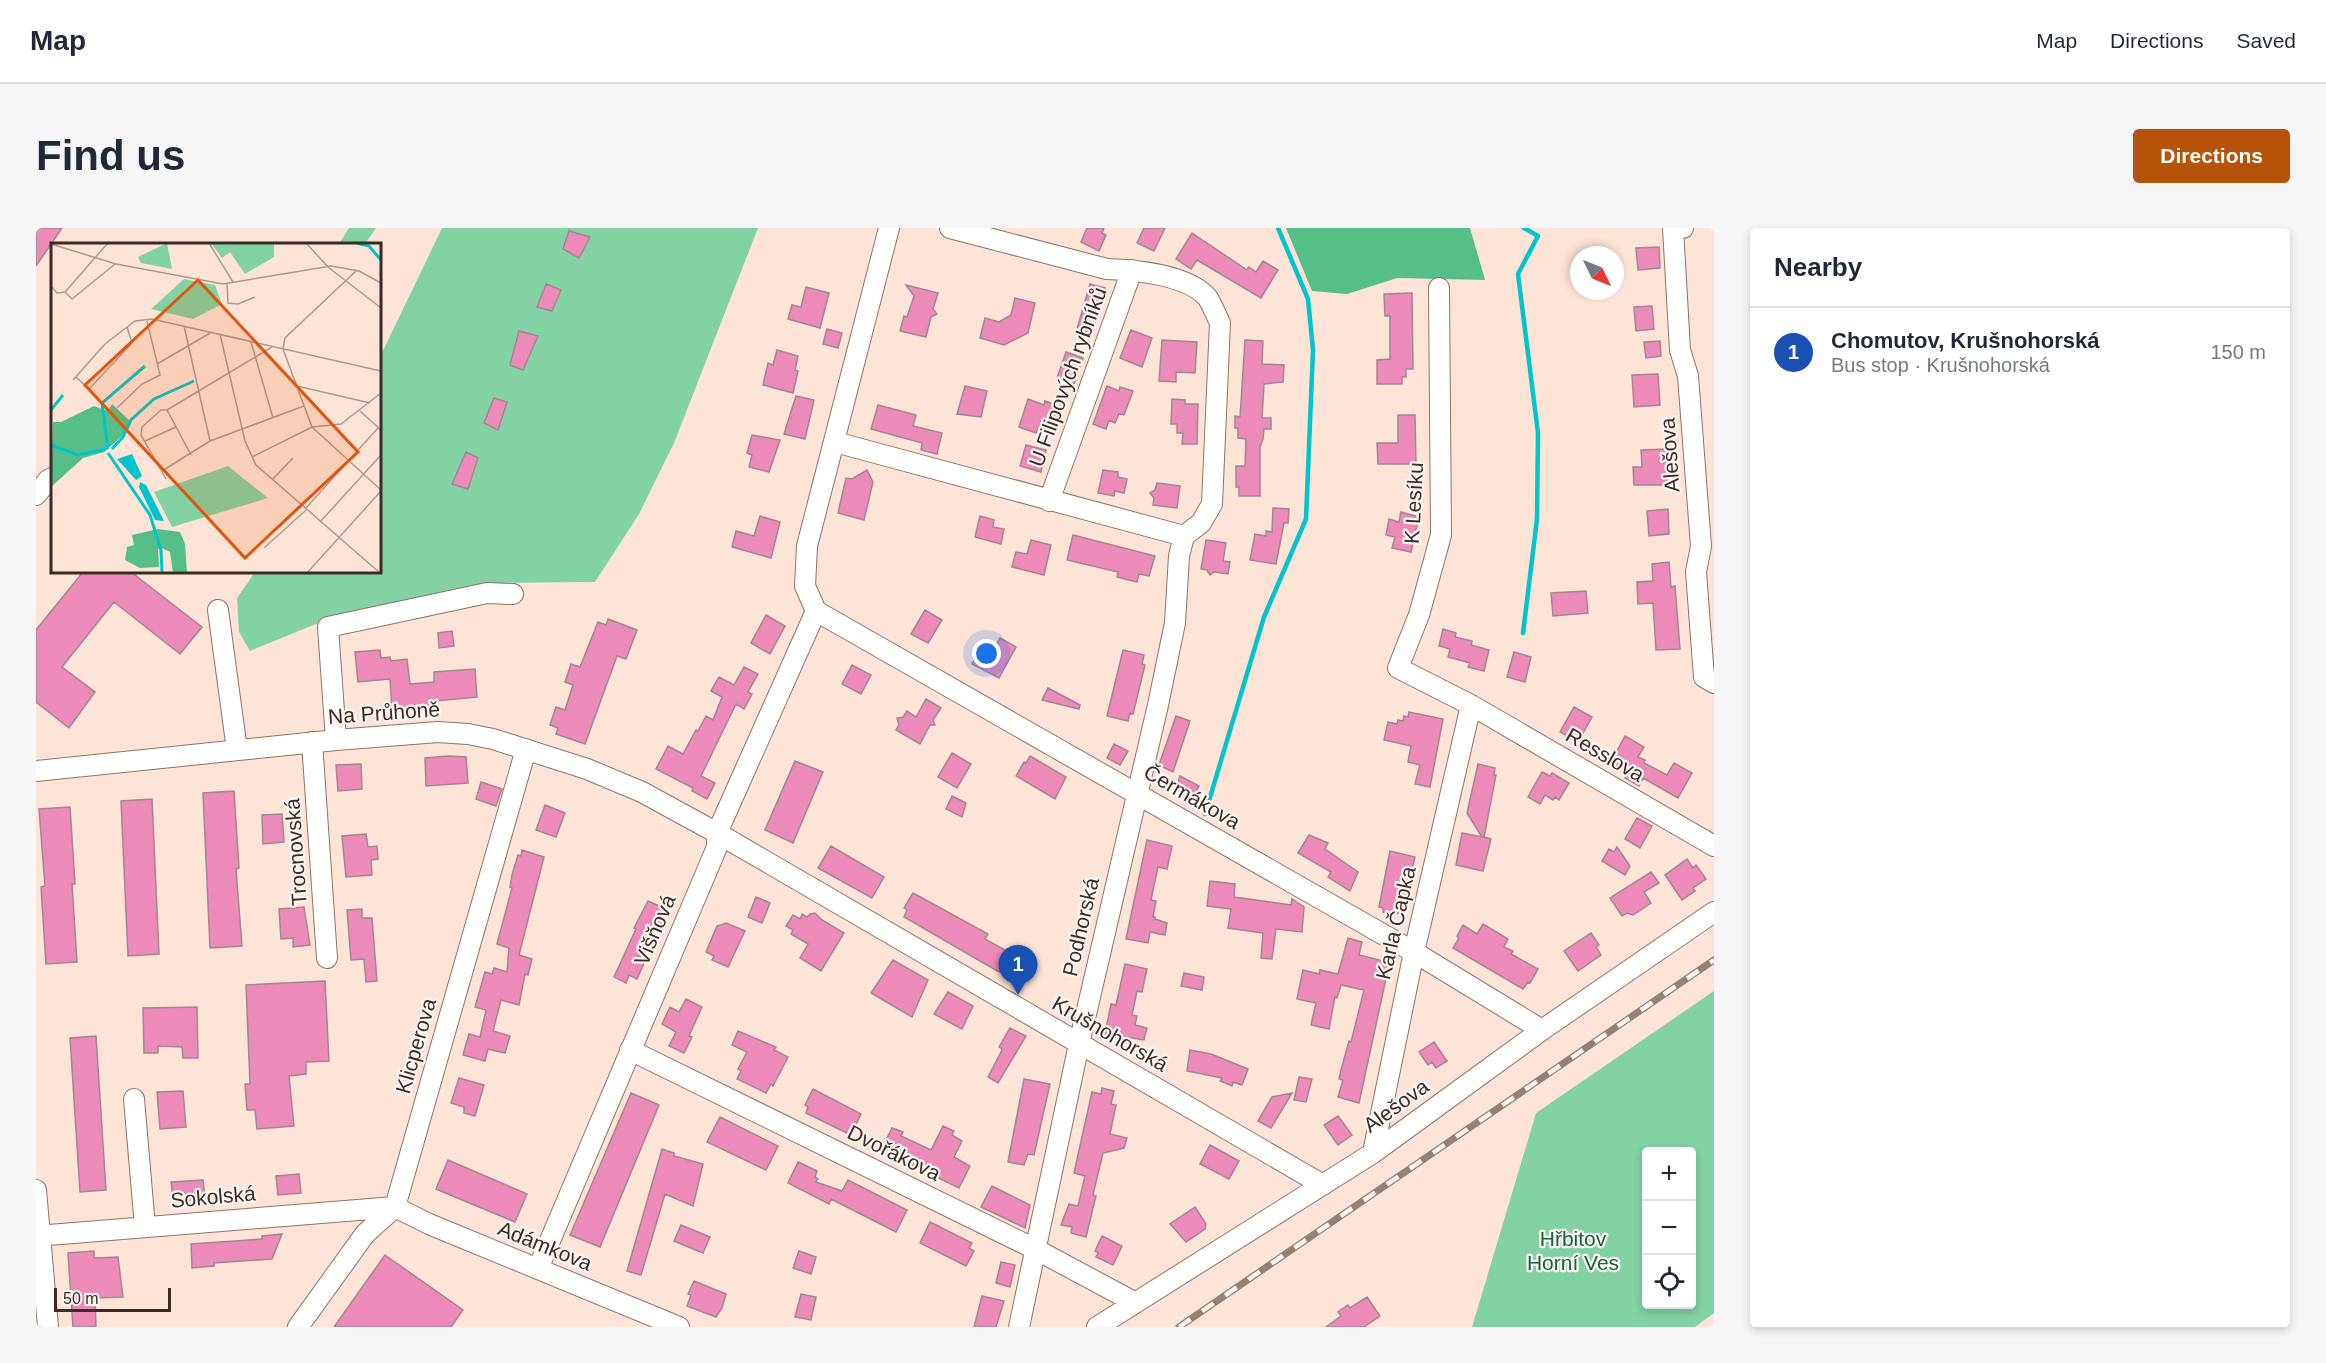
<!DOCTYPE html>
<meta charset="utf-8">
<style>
body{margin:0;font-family:Arial,sans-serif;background:#f6f6f7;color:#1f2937}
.controls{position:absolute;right:18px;bottom:18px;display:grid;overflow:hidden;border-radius:6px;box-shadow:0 3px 9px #0003}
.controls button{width:54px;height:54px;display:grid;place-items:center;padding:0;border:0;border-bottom:2px solid #e0e1e3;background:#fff;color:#1f2937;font:30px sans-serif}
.compass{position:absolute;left:1534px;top:18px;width:54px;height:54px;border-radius:50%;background:#fff;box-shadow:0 3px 9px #0003;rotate:133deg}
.scale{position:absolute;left:18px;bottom:15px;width:117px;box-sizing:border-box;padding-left:6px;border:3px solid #382c25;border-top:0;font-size:16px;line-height:21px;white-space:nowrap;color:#382c25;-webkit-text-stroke:4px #fcf6f2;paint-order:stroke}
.you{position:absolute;left:951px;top:426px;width:21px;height:21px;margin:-15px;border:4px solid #fff;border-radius:50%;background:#1a73e8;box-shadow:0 0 0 9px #1a73e833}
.badge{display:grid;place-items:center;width:39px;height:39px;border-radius:50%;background:#b45309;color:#fff;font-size:20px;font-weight:700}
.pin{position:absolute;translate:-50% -50px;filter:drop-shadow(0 2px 3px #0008)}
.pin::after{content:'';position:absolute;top:32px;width:21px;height:18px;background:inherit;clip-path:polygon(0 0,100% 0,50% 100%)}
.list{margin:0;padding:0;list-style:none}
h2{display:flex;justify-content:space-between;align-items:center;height:78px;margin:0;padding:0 24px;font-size:26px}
h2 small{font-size:20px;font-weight:400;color:#747a83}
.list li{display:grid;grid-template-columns:39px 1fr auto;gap:18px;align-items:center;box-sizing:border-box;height:90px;padding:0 24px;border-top:2px solid #e0e1e3}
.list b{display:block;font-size:22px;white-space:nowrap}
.list p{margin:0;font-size:20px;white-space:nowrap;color:#747a83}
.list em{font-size:20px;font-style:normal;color:#747a83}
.icon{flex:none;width:33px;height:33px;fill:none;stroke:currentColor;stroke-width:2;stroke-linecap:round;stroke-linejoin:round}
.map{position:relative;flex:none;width:1678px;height:1099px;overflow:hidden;border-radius:6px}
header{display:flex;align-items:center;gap:36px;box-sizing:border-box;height:84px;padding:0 30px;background:#fff;border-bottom:2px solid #e0e1e3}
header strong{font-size:28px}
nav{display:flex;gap:33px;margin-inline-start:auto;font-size:21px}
.intro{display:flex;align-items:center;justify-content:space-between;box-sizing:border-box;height:144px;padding:0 36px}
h1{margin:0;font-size:42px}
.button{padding:15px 27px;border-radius:6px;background:#b45309;color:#fff;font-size:21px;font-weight:700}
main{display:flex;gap:36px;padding:0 36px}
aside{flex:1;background:#fff;border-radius:6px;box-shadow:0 3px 9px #0003}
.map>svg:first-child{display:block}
.green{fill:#82d2a4;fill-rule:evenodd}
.forest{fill:#56be87}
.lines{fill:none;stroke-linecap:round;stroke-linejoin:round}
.stream{stroke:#00c5cb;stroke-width:4.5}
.building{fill:#ec8bb7;stroke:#a58592;stroke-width:1.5}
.minor-casing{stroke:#907364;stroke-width:22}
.minor{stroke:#fff;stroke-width:20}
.rail-casing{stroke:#938076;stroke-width:7}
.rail{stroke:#fcf6f2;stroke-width:4.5;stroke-dasharray:14;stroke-linecap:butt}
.labels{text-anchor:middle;stroke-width:4.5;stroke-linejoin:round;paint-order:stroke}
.street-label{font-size:21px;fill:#382c25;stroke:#fcf6f2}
.park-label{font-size:21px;fill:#14623e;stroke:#fcf6f2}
.inset-river{fill:none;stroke:#00c5cb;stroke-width:3}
.inset-road{fill:none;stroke:#af9a8f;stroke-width:1.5}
.view{fill:#df570d;fill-opacity:0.15;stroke:#df570d;stroke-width:3}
.inset-edge{fill:none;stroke:#382c25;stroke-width:3}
</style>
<header>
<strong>Map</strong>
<nav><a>Map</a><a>Directions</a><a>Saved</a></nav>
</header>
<div class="intro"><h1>Find us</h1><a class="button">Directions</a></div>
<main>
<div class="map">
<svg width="1678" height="1099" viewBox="0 0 1678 1099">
<rect width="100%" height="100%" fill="#fee4d6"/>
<path class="green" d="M313,0h27l-11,16h-26z
M406,0h316l-84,215 -35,71 -44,68 -103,1 -159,34 -83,34 -11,-19 -2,-34 18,-26h125v-215z
M1678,763v322l-19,14h-223l64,-214zM1610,924h46v152h-46z"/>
<path class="forest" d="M1250,0h184l15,52 -88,-2 -50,16 -35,-3z"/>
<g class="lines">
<path class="stream" d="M1487,405l14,-114 1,-86 -20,-159 20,-38 -14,-8
M1169,586l59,-197 42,-98 7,-169 -5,-51 -30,-71"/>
</g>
<path class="building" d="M0,0h26l-26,38z
M1051,0h17l-2,5 4,2 -7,16 -18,-9z
M1108,0h21l-11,23 -17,-8z
M533,3l21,6 -11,21 -16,-9z
M1156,5l55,37 2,-3 7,5 7,-11 15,9 -17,28 -64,-38 -6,9 -15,-10z
M1623,19l1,21 -22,2 -2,-22z
M510,56l15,6 -9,21 -15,-4z
M1054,56l15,4 -13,45 -15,-4z
M870,57l32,8 -5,16 4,5 -6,3 -5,20 -26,-6 4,-15 3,1 7,-21z
M770,59l23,6 -9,35 -32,-9 4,-14 9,2z
M1376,65l1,76h-7v8h-4v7h-25v-24l13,-1v-43h-5l-1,-22z
M979,70l20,5 -7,30 -24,12 -24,-7 5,-20 14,4 12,-7z
M1616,78l2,23 -18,2 -2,-24z
M791,101l15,4 -4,15 -15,-4z
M1095,102l21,8 -10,29 -22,-9z
M483,103l19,5 -15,34 -13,-5z
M1126,112l35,2 -2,31 -19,-1v10l-17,-1z
M1209,112l18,1 -1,23 22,1 -1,17 -19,2 -2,34h9v11h-7l-1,10 -3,8v49h-21v-9h-3v-21h9l1,-27 -8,-1v-10h-3v-12l5,1z
M1624,113l1,15 -15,2 -2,-16z
M741,122l21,6 -3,14 3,1 -5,22 -30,-8 5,-22 5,2z
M1030,124l17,6 -9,26 -17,-6z
M1622,146l2,31 -26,2 -2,-32z
M929,158l22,5 -6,26 -24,-3z
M1071,158l12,5 1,-4 13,4 -9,24 -5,-1 -4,9 -6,-3 -3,9 -13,-5z
M760,168l18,4 -9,39 -21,-5z
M458,170l13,4 -9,28 -14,-7z
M992,171l16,6 1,-4 17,6 -7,20 -14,-5 -5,11 -17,-6z
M1136,171l13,1v4h13l-1,40h-15l1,-11h-6v-9h-6z
M842,177l38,10 -3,11 29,7 -5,21 -16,-4 1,-7 -51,-14z
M1362,187h17l1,49h-38l-1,-21h21z
M716,207l28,5 -11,32 -20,-5 3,-12 -5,-2z
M990,217l20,5 -5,22 -21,-6z
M1630,221l1,36h-33l-1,-18h9l-1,-17z
M430,224l12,6 -10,31 -16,-5z
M831,242l6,12 -9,38 -26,-7 8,-35 6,1z
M1067,242l15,2v5l9,2 -3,14 -9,-2 -1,5 -16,-3z
M1121,255l23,3 -3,22 -24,-3 1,-7 -4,-5 5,-3z
M1237,280l16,1 -1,14h-4l-8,41 -26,-4 5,-26 11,2v-5l6,1z
M1632,281l1,25 -20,2 -2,-25z
M1365,284l18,5 -8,35 -19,-4 3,-11 -9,-2 3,-16 10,3z
M724,288l20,6 -9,36 -39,-11 4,-16 18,5z
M944,288l14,4 -1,7 11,2 -3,15 -26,-7z
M1037,307l82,21 -6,20 -10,-2 -2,8 -20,-5 1,-5 -51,-12z
M995,312l20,5 -7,30 -32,-8 4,-15 11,2z
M1170,312l20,3 -3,18 7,1 -2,12 -14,-2 -4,3 -3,-5 -6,-1z
M1633,334l2,25 4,-1 5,63 -24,1 -3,-47 -15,1 -1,-22 16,-1 -1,-17z
M47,344h48l71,55 -22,27 -66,-52 -52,65 33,25 -26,36 -33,-26v-72z
M1550,363l2,22 -35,3 -2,-23z
M889,382l17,10 -14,23 -17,-9z
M730,387l19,11 -15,28 -19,-11z
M572,391l29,11 -11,29 -9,-3 -32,88 -29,-10 2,-6 -8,-3 6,-18 9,3 8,-25 -8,-3 6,-18 9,3 18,-45 8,3z
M1407,401l13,4 -1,4 17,4 -1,4 18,5 -5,21 -16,-4 2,-4 -22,-6 2,-8 -11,-3z
M416,403l2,15 -15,2 -1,-15z
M964,410l16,9 -17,31 -27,-14 12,-22 11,5z
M344,422l1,8 9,-1 1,4 16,-2 3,25 24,-2v-10l41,-3 2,28 -42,4v5l-43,4 -2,-31 -32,3 -3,-30z
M1087,422l21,5 -2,9 3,1 -12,49 -3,-1 -2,8 -21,-5z
M1478,424l17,5 -6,25 -18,-5z
M816,437l19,10 -10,19 -19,-10z
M708,439l14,7 -10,18 4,2 -8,15 -8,-5 -35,72 14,7 -8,16 -15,-8 1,-3 -37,-19 12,-23 15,8 13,-24 2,1 8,-15 7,4 9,-23 -11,-6 8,-14 15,8z
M1012,460l32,17 -1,4 -37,-9z
M890,471l15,9 -8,12 2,5h-5l-10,19 -24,-14 3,-5 -2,-7 6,-1 4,-6 9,6z
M1538,479l18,10 -14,25 -18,-10z
M1373,484l34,7 -13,68 -15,-3 5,-19 -12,-3 3,-16 -27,-6 4,-18 9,2 1,-4 5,1 1,-5 4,1z
M1140,488l14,5 -17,51 -14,-7z
M1589,508l19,11 -6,10 7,3 -1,3 23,12 7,-12 18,10 -14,25 -35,-20 -4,8 -14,-8 3,-6 -17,-10z
M1078,516l14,7 -8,14 -13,-7z
M916,525l19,11 -14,24 -19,-11z
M412,528l18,1 2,26 -42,3 -1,-28z
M994,528l36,21 -11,22 -39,-23 8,-14 2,1z
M759,533l28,11 -30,71 -28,-13z
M325,536l1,25 -24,2 -2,-26z
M1442,536l17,4 -1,7h2l-12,62 7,2 -8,32 -27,-6 6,-32 20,4 -15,-24z
M1506,544l8,4 2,-3 17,10 -10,17 -4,-3 -2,3 -8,-5 -5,9 -12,-7z
M1144,548l19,10 -7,13 -17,-9z
M445,554l21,7 -6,17 -20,-7z
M198,563l5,77 -3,1 6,77 -32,2 -7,-155z
M916,568l14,7 -4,14 -16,-8z
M116,571l7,155 -31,2 -7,-155z
M509,577l20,8 -9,24 -20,-7z
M34,579l5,77h-3l5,78 -31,2 -5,-77 4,-1 -6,-77z
M246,586l2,28 -21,2 -1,-29z
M1601,590l15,8 -12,22 -15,-9z
M330,606l2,13 9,-1 1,13 -7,1 1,15 -26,2 -4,-41z
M1273,607l19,8 -3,6 33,23 -8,19 -22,-14 3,-5 -33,-19z
M1111,612l25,6 -5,23 -9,-2 -7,33 5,1 -3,16h2v2l12,4 -2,12 -15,-3 -2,11 -22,-4z
M795,618l53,31 -12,21 -54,-30z
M1581,619l13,19 -5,9 -23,-14 7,-12 5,3z
M486,622l22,7 -25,98 13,4 -4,16 -3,-1 -6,31 -18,-5 -8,31 17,5 -5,17 -17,-4 -3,12 -22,-6 6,-21 11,3 6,-27 -11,-3 10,-35 7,2 2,-6 13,4 2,-24 -12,-4 15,-56 -2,-1 2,-12 6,-20 3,1z
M1354,623l25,6 -5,21 2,4 -5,3 -6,29 -18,-2v-4l-4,-1z
M1651,631l6,9 3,-3 10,14 -13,9 2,3 -13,9 -17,-25z
M1615,644l8,11 -15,9 7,11 -18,12 -6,-2 -5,3 -12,-18z
M1174,653l25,3 -1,13 57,8 1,-6 12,8 -2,25 -26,-3 -4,30 -11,-1 2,-25 -35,-5 3,-19 -24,-3z
M877,665l75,41 -3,5 29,16 -7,12 -3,-2 -5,7 -95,-55 3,-7 -3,-2z
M720,669l14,6 -8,20 -14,-6z
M612,673l20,9 -9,21 -8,-4 -12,29 7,3 -9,20 -8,-4 -3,8 -12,-6 22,-48 -2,-1z
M268,679l6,38 -17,2v-9l-12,1 -2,-30z
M326,681v9h10l5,63 -11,1 -2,-23 -13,1 -4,-50z
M779,685l7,7 22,13 -23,38 -21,-13 8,-14 -17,-10 2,-4 -7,-4 7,-11 7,4 2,-5 5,3 3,-3z
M690,695l19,8 -17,36 -16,-7 2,-4 -8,-4 11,-26z
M1447,696l25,15 -4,8 9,4 -2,3 27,15 -8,14 -2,-1 -5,7 -70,-41 6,-10 -2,-2 6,-11 14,9z
M1555,705l8,12 -3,2 5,8 -23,16 -14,-20z
M1312,710l14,4 -3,13 24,6 -1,3 7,1 -30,138 -21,-6 5,-17 -4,-1 2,-9 8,-29 2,1 13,-52 -23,-5 -4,13 -2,-1 -6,32 -18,-4 5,-22 -19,-4 6,-29 16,4 1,-4 18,4z
M857,732l35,20 -16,37 -41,-24z
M1089,736l22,5 -5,23 -5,-1 -5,24 5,1 -2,9 12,3 -3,12 -39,-6 6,-30 5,1z
M1148,745l20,4 -2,13 -21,-4z
M289,753l4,80 -23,1v12l-17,2 5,50 -37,3 -2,-19h-8l-2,-26h5l-4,-99z
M912,764l25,14 -11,23 -28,-15z
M650,771l16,8 -13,29 3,1 -8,16 -15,-7 7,-14 -14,-8 8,-17 9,5z
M161,779l1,51h-15l-1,-11 -24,-1v7h-14l-1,-45z
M974,800l16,8 -28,47 -10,-6 13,-25 1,-3 -3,-2z
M702,803l38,16 -2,3 14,7 -15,29 -2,-2 -5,9 -29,-14 4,-8 -3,-2 9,-17 -15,-7z
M60,808l10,154 -26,2 -10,-154z
M1398,814l13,19 -11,7 -4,-6 -4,3 -9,-13z
M1154,822l21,4 37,15 -6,16 -9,-3 -1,4 -12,-5 2,-3 -35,-7z
M1263,849l13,2 -6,23 -12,-2z
M423,850l25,7 -9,31 -11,-3v-6l-13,-4z
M988,851l26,5 -16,71 -6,-1 -4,11 -16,-3z
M1066,860l12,3 -3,13 5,1 -6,29 17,4 -3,10 -21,5 -10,42 3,1 -10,41 -15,-4 1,-6 -11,-2 8,-21 9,2 7,-30 -11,-3 18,-81 9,2z
M777,861l48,25 -10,21 -45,-22 2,-6 -3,-2z
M147,863l3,36 -26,2 -3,-37z
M595,865l28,12 -59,142 -30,-12z
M1256,865l-21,35 -13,-7 14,-24z
M1302,888l14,19 -14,10 -14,-20z
M684,889l58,29 -12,24 -59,-28z
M907,898l11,5 -2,4 10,6 -8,16 16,9 -11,22 -78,-38 11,-22 11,4 -2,4 30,14z
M1174,917l29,16 -10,18 -29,-15z
M626,921l12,4v3l29,8 -10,42 -28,-12 -24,81 -14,-4z
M412,932l79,34 -12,28 -79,-33z
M762,934l19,9 -2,6 3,2 -2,3 26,9 6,-11 59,30 -11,22 -65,-33 -2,5 -41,-21z
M263,946l2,19 -23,2 -2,-19z
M167,952l2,19 -20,2v-4l-12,1 -2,-16z
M956,958l38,19 -5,23 -44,-21z
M1159,979l11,17 -1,5 -19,13 -16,-18z
M894,994l42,21 -3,5 5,3 -8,15 -46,-23z
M645,997l29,12 -7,16 -29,-12z
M246,1006l-10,25 -58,4v3l-22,2 -1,-24 71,-5v-3z
M1066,1008l20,10 -9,19 -17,-8 2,-4 -3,-2z
M58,1023v7l24,-1 5,40 -28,1 1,29h-23l-5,-74z
M763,1023l17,6 -5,17 -18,-6z
M349,1027l78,55 -12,17h-117z
M965,1034l14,3 -5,22 -14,-4z
M658,1053l32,13 -4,14 -6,9 -29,-11 4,-11 -3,-1z
M765,1066l15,3 -5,23 -16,-3z
M946,1068l22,5 -8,26h-22z
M1331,1069l13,19 -16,11h-38l15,-11 -3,-4 10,-7 2,3z"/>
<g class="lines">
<defs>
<path id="minor" d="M1647,0h-10l7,122 8,26 13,170 -5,26 8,105 10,6
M1403,60l2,247 -22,80 -21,53 73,37 243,141
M799,214l349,94 17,-13 11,-19 8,-181c-4,-8 -8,-19 -13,-26 -20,-22 -71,-27 -100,-28l-157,-41
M0,267l12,-15 4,-2
M1013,273l83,-231
M182,382l19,140
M780,383l598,341 128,78
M780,383l-11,-25 2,-40 82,-318
M300,512l-8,-113 159,-34 26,1
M276,514l15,216
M0,543l300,-31 102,-8 30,2 25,5 94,30 55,23 75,41 606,352
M594,822l407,200 97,52
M98,871l11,128
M1337,925l41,-201 57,-247
M0,962l12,137
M359,979l34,17 250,103
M0,1008l359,-29
M502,1041l179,-422v-14l99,-222
M262,1099l67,-93 30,-27 131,-458
M983,1099l60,-283 79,-339 17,-82 4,-67 5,-20
M1061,1099l276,-174 169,-123 172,-118"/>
</defs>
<use href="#minor" class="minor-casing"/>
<use href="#minor" class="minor"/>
<defs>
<path id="rail" d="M1143,1099l535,-367"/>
</defs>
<use href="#rail" class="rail-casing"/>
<use href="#rail" class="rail"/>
</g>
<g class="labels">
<g class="street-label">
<text transform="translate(1032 149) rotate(-70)" y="7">U Filipových rybníků</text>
<text transform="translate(1634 227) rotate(-94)" y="7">Alešova</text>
<text transform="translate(1378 275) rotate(-87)" y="7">K Lesíku</text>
<text transform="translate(348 485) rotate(-4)" y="7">Na Průhoně</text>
<text transform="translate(1569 527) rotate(30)" y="7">Resslova</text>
<text transform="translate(1156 569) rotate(30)" y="7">Čermákova</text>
<text transform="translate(260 624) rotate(-94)" y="7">Trocnovská</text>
<text transform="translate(1360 695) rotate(-77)" y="7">Karla Čapka</text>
<text transform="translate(1045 699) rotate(-77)" y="7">Podhorská</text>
<text transform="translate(619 702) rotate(-67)" y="7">Višňová</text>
<text transform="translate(1074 806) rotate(30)" y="7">Krušnohorská</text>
<text transform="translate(380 818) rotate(-74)" y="7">Klicperova</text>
<text transform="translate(1360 878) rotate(-36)" y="7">Alešova</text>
<text transform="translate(858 925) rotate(26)" y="7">Dvořákova</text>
<text transform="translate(177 969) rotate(-5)" y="7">Sokolská</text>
<text transform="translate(509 1018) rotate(22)" y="7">Adámkova</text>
</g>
<g class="park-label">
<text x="1537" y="1018">Hřbitov<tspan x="1537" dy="24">Horní Ves</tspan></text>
</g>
</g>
<g transform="translate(15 15)">
<rect width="330" height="330" fill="#fee4d6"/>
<path d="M116,0l5,26 -31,-6 -3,-6zM160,0h63v14l-29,17 -15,-22 -8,6zM133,36l31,6 7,19 -29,15 -42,-10zM177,223l40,32 -96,29 -18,-35z" fill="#82d2a4"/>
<path d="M61,161l18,17 -7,14 -19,17 -21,6 -32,29 2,-65h8l33,-16 14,5zM107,286l22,3 5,12 2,29h-14l-3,-21 -8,-4 -4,1 1,18 -19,1 -15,-8 2,-13 7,-2 -2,-10z" fill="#56be87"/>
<path d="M81,211l10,22 -6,4 -19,-21zM89,239l6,3 18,36 -9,-1 -16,-33z" fill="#00c5cb"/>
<path class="inset-river" d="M305,0l13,3 12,14M0,167l12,-15M0,202l27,10 28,-6M57,206l-6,-46 43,-37M61,206l11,-12 8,-17 23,-21 40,-18M57,210l42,62 11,35 1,23"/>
<path class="inset-road" d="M158,0l24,39M255,0l22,24 53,41M0,1l65,20 107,20 108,-18 28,5 22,12M305,28l-71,67 -2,11 29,78 69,63M176,41l1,19 10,1 17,-7M0,43l6,7 8,-1 43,-49M14,49l7,7 43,-35M133,83l26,115M169,91l25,107 11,24 124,108M200,99l22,76M106,121l55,-32M25,134l13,12 43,-46 -5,-16M22,137l32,-36 30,-23 17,-2 229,52M246,143l73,17M66,165l25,-24 18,-9 -13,-54M116,167l105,-63M309,168l21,19M94,198l31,-14M159,198l94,-35M201,214l60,-30 29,-3 40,-31M111,228l48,-30M115,236l-25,-44 1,-8 19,-17h6l24,45M221,237l21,-22M254,266l73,-81M269,279l61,-67M213,305l42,-38M256,330l74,-82"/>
<path class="view" d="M147,37l160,172 -113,106 -160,-173z"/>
<rect width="330" height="330" class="inset-edge"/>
</g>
</svg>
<div class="controls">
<button>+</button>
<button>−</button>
<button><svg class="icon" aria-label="locate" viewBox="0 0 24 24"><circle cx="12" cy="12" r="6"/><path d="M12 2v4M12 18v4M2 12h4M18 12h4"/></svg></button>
</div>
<svg class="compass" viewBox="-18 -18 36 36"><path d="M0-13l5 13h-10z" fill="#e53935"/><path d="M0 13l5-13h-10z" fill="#747a83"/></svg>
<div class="scale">50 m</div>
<div class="you"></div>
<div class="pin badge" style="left:982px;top:767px;background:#1a4fb4">1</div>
</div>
<aside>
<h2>Nearby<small></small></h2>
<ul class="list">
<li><span class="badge" style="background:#1a4fb4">1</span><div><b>Chomutov, Krušnohorská</b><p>Bus stop · Krušnohorská</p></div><em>150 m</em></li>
</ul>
</aside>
</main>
